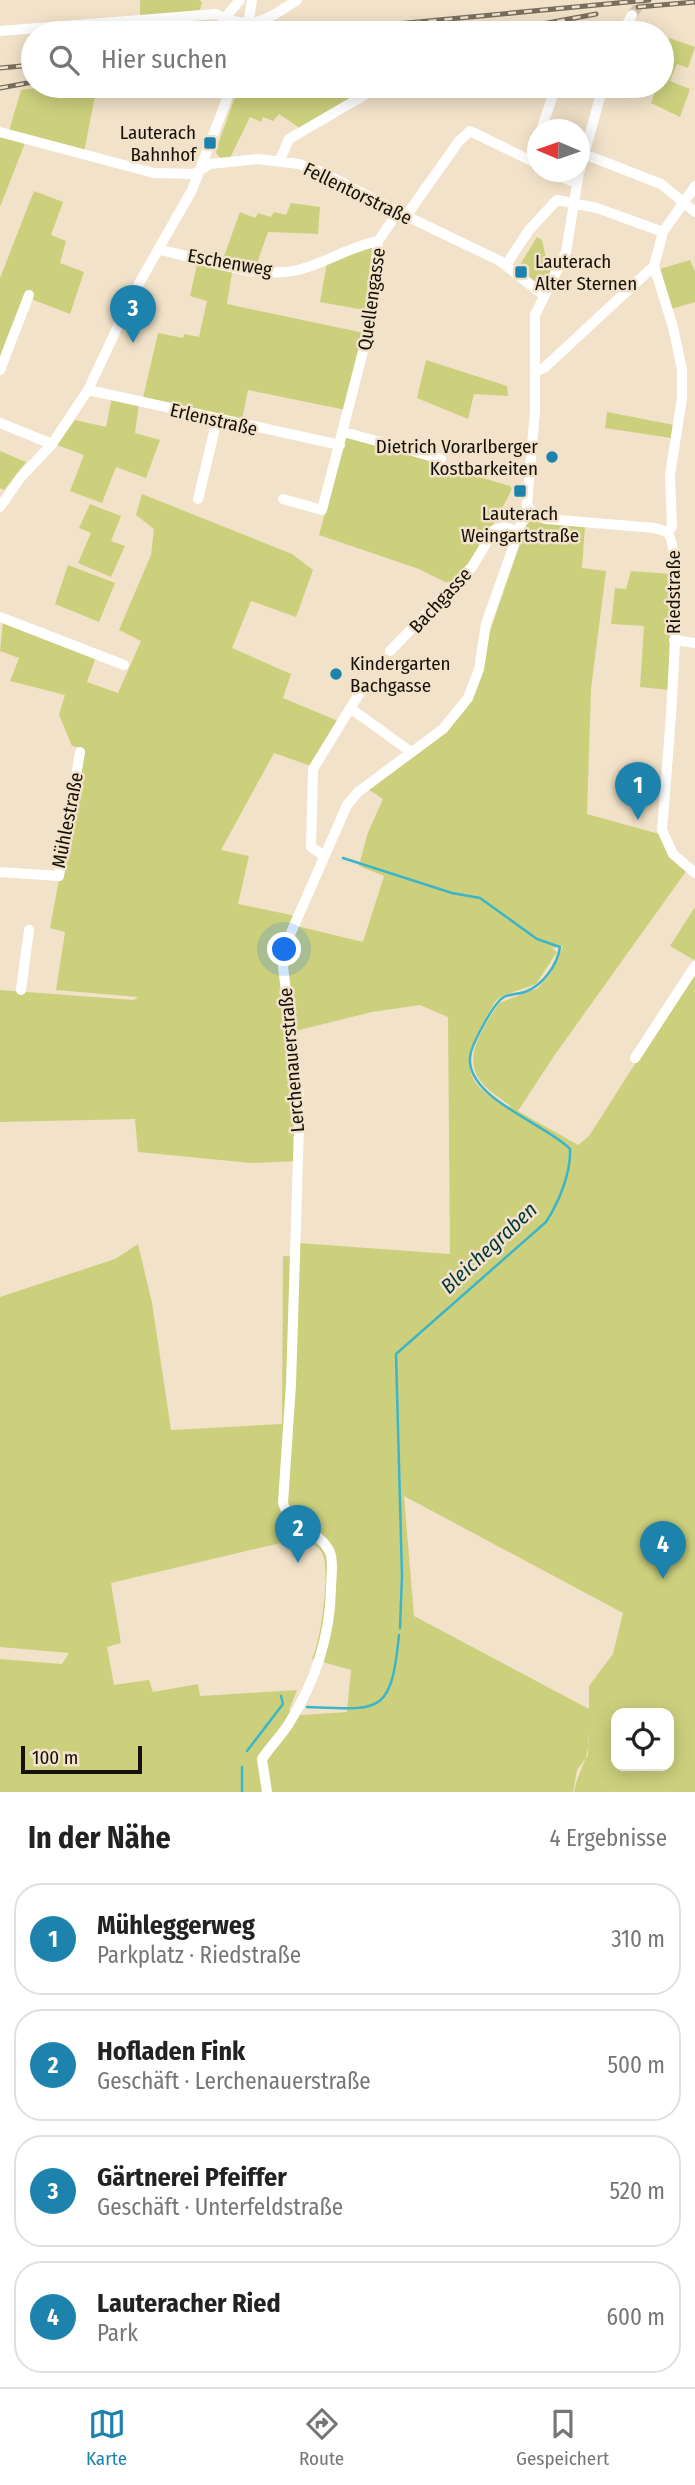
<!DOCTYPE html>
<html lang="de">
<meta charset="utf-8">
<style>
body{margin:0;font-family:"Fira Sans Condensed",sans-serif;background:#f2f2f2;color:#222}
.controls{position:absolute;right:21px;bottom:21px;display:grid;overflow:hidden;border-radius:14px;box-shadow:0 4px 18px #0003}
.controls button{width:63px;height:63px;display:grid;place-items:center;padding:0;border:0;border-bottom:2px solid #e0e0e0;background:#fff;color:#222;font:35px sans-serif}
.compass{position:absolute;left:527px;top:119px;width:63px;height:63px;border-radius:50%;background:#fff;box-shadow:0 4px 18px #0003;rotate:272deg}
.scale{position:absolute;left:21px;bottom:18px;width:121px;box-sizing:border-box;padding-left:7px;border:4px solid #161108;border-top:0;font-size:19px;line-height:24px;white-space:nowrap;color:#161108;-webkit-text-stroke:5px #f2e2c9;paint-order:stroke}
.you{position:absolute;left:285px;top:950px;width:24px;height:24px;margin:-18px;border:5px solid #fff;border-radius:50%;background:#1a73e8;box-shadow:0 0 0 10px #1a73e833}
.badge{display:grid;place-items:center;width:46px;height:46px;border-radius:50%;background:#1d83ad;color:#fff;font-size:23px;font-weight:700}
.pin{position:absolute;translate:-50% -58px;filter:drop-shadow(0 2px 4px #0008)}
.pin::after{content:'';position:absolute;top:37px;width:24px;height:21px;background:inherit;clip-path:polygon(0 0,100% 0,50% 100%)}
.list{margin:0;padding:0;list-style:none}
h2{display:flex;justify-content:space-between;align-items:center;height:91px;margin:0;padding:0 28px;font-size:30px}
h2 small{font-size:23px;font-weight:400;color:#767676}
.list li{display:grid;grid-template-columns:46px 1fr auto;gap:21px;align-items:center;box-sizing:border-box;height:112px;margin:0 14px 14px;padding:0 14px;border:2px solid #e0e0e0;border-radius:28px}
.list b{display:block;font-size:26px;white-space:nowrap}
.list p{margin:0;font-size:23px;white-space:nowrap;color:#767676}
.list em{font-size:23px;font-style:normal;color:#767676}
.icon{flex:none;width:38px;height:38px;fill:none;stroke:currentColor;stroke-width:2;stroke-linecap:round;stroke-linejoin:round}
.map{position:relative;flex:none;width:695px;height:1792px;overflow:hidden}
.search{position:absolute;background:#fff;box-shadow:0 4px 18px #0003;left:21px;right:21px;top:21px;height:77px;display:flex;align-items:center;gap:18px;box-sizing:border-box;padding:0 24px;border-radius:38px;color:#767676;font-size:26px}
.sheet{height:595px;background:#fff}
nav{display:flex;justify-content:space-around;align-items:center;box-sizing:border-box;height:98px;border-top:2px solid #e0e0e0;background:#fff;font-size:19px;color:#767676}
nav a{display:grid;justify-items:center;gap:4px}
nav .on{color:#1d83ad}
.map>svg:first-child{display:block}
.green{fill:#ccd07d;fill-rule:evenodd}
.lines{fill:none;stroke-linecap:round;stroke-linejoin:round}
.stream{stroke:#3cb5c9;stroke-width:2.5}
.minor-tunnel{stroke:#d1c3ac;stroke-width:10;stroke-dasharray:10 5;stroke-linecap:butt}
.minor{stroke:#fff;stroke-width:10}
.rail-casing{stroke:#796f5f;stroke-width:5}
.rail{stroke:#f2e2c9;stroke-width:2.5;stroke-dasharray:8;stroke-linecap:butt}
.poi-dot{fill:#1d83ad;stroke:#f2e2c9;stroke-width:2.5}
.labels{text-anchor:middle;stroke-width:5;stroke-linejoin:round;paint-order:stroke}
.poi-label{font-size:19px;fill:#161108;stroke:#f2e2c9;text-anchor:end}
.street-label{font-size:19px;fill:#161108;stroke:#f2e2c9}
.water-label{font-size:21px;font-style:italic;fill:#003840;stroke:#f2e2c9}
</style>
<div class="map">
<svg width="695" height="1792" viewBox="0 0 695 1792">
<rect width="100%" height="100%" fill="#f2e2c9"/>
<path class="green" d="M140,0h59l3,2 -2,8 -60,6z
M669,38l26,9 -7,21 -11,-4 -7,17 20,8 -10,28 -29,-14 6,-17h5l4,-27 -4,-2z
M54,86h43l-13,66 -75,-21 12,-41z
M239,86h136l-74,43 -22,-15 -6,7 -10,-4 -2,5 -11,-5 -20,41 -9,1 -5,-6 1,-6z
M0,135l25,8 -25,64z
M34,191l29,11 -12,33 15,6 -6,22 24,9 -14,42 -44,-17 -26,67v-86z
M291,203l29,4 -2,27 -50,-2 -12,34 -33,-7 17,-47 15,6 3,-5 13,4 3,-5 12,3z
M537,237l5,3 4,18 12,3 -18,24 -22,-17z
M375,244l-6,67 -49,-9 7,-39z
M198,260l35,7 -6,37 137,29 -18,77 -98,-20 -6,30 -99,-22 15,-65 25,5 1,-4 15,3 8,-36 -17,-5z
M690,260l5,12v30l-24,7 -11,-40z
M426,360l81,26 1,10 -34,-2 -6,25 -51,-21z
M112,397l27,6 -4,30 25,7 -14,38 -30,-11 -14,36 -32,-12 14,-36 -27,-10 18,-25 31,7z
M607,412l67,13 -3,13 -66,-10z
M347,436l87,23 11,8 65,19 2,3c-17,34 -35,64 -58,93h-9l-26,-13 -100,-34z
M0,451l26,11 -22,28 -4,-2z
M142,494l150,60 21,16 -17,47 -45,-16 -19,47 59,26 -8,24 55,23 -27,45 -37,-13 -53,97 28,6 -11,48 58,12 1,10 66,16 21,-66 -25,-10 8,-31 16,-36 -15,-10 94,-76 66,-193 57,6 -3,42 24,3 -15,118 -4,125 72,20 11,22 17,14 -133,186 -36,55 60,34 11,-9 106,-166v822h-121c5,-25 17,-34 14,-60v23l-11,15 -4,22h-573v-133l62,5 7,-11 -69,-6v-350l115,-38 23,-15 14,59 19,127 111,-6 1,-168 14,1 1,-14 152,11 -2,-237 -28,-12 -48,7 -81,20 11,129 -51,2 -113,-11 -3,-33 -135,3v-132l134,10 4,-3 -82,-7 9,-58 -15,-4 33,-179 -11,-3 -13,-31 6,-20 -55,-14 9,-23 -19,-7 3,-29 93,35 -9,25 31,11 23,-52 -22,-11 32,-75 3,-26 -18,-14zM563,946l-13,28 -12,14 -39,15c-13,21 -37,52 -20,76 9,13 23,20 34,29 -64,-27 -46,-58 -18,-106l5,-5 36,-13 21,-32 -5,-4zM404,1496l219,117 -10,41 -24,32v23l-175,-93zM302,1538c8,5 18,8 21,17 7,18 -2,86 -11,104l39,11 -4,42 -45,3 -13,-5 8,-20 -97,6 -2,-12 -45,8 -4,-12 -35,5 -7,-38 14,-4 -10,-60zM616,1713h53v53h-53z
M90,504l31,12 -10,25 14,5 -14,31 -33,-14 13,-30 -12,-5z
M68,565l47,18 -16,39 -44,-18z
M631,571l40,3 -2,116 -29,-3 4,-61 -33,-2 4,-36 11,1z
M695,907v52l-1,1 -24,-14z"/>
<g class="lines">
<path class="stream" d="M343,858l109,35 28,5 57,41 23,8c-3,19 -17,38 -35,45 -6,2 -15,2 -21,5 -10,5 -30,44 -33,55 -12,44 76,72 99,97 1,24 -11,53 -24,73l-150,132 6,222 -2,52
M307,1707c74,3 84,8 92,-72
M247,1751l36,-47 -2,-8
M242,1767v25"/>
<path class="minor-tunnel" d="M632,15l11,-15
M245,33l4,-14"/>
<path class="minor" d="M225,18l15,-18
M249,19l3,-19
M0,31l216,-17c35,18 51,6 81,-14
M579,33l28,-2
M622,33l10,-18
M541,130l15,-44
M0,132l154,41 40,1 16,-10 48,-5 41,5 23,8 76,40 102,49 42,33
M584,154l77,30 34,28
M280,160l9,-21 91,-53
M530,160l8,-21
M580,170l23,-84
M550,172l26,11
M579,172l-13,80 -31,63v95l-8,95 9,11 10,3 109,9 12,4
M406,216l53,-75 11,-10 68,33
M160,250c42,8 95,30 138,20 28,-7 51,-23 80,-29
M506,265l23,-35 28,-30 40,8 66,24
M654,266l19,61 9,43v28l-12,77 2,52 -5,5
M0,370l29,-75
M536,371l8,-3 110,-102 9,-34 32,-46
M88,390l252,55
M0,423l52,21
M344,432l97,27
M198,499l19,-79
M283,499l39,11 46,-178 10,-91 20,-29
M0,507l21,-30 31,-33 36,-54 45,-96 59,-104 40,-104
M667,532c21,21 -2,256 -5,298l11,24 22,19
M0,617l124,48
M674,640l21,3
M390,651l82,-84 22,-37 10,-3 14,4
M350,708l61,44
M323,855l-12,-8 2,-78 49,-80
M0,872l59,4 21,-124
M21,990l8,-60
M635,1058l60,-92
M267,1792l-5,-33c8,-12 18,-22 26,-34 26,-41 42,-87 43,-136 0,-11 3,-27 -1,-37 -11,-23 -40,-24 -47,-49l8,-119 8,-257v-31l-16,-129 3,-23 61,-139 11,-13 85,-63 25,-31 11,-29 7,-45 36,-102 10,-10"/>
<defs>
<path id="rail" d="M638,7l57,-5
M301,33l348,-33
M494,33l102,-19
M0,68l33,-3
M0,88l33,-6"/>
</defs>
<use href="#rail" class="rail-casing"/>
<use href="#rail" class="rail"/>
</g>
<g class="poi-dot">
<rect x="203" y="136" width="14" height="14" rx="3.5"/>
<rect x="514" y="265" width="14" height="14" rx="3.5"/>
<circle cx="552" cy="457" r="7"/>
<rect x="513" y="484" width="14" height="14" rx="3.5"/>
<circle cx="336" cy="674" r="7"/>
</g>
<g class="labels">
<g class="poi-label">
<text x="196" y="139">Lauterach<tspan x="196" dy="22">Bahnhof</tspan></text>
<text x="535" y="268" text-anchor="start">Lauterach<tspan x="535" dy="22">Alter Sternen</tspan></text>
<text x="538" y="453">Dietrich Vorarlberger<tspan x="538" dy="22">Kostbarkeiten</tspan></text>
<text x="520" y="520" text-anchor="middle">Lauterach<tspan x="520" dy="22">Weingartstraße</tspan></text>
<text x="350" y="670" text-anchor="start">Kindergarten<tspan x="350" dy="22">Bachgasse</tspan></text>
</g>
<g class="street-label">
<text transform="translate(358 193) rotate(26)" y="7">Fellentorstraße</text>
<text transform="translate(230 262) rotate(10)" y="7">Eschenweg</text>
<text transform="translate(371 299) rotate(-82)" y="7">Quellengasse</text>
<text transform="translate(214 419) rotate(13)" y="7">Erlenstraße</text>
<text transform="translate(673 592) rotate(-90)" y="7">Riedstraße</text>
<text transform="translate(440 600) rotate(-47)" y="7">Bachgasse</text>
<text transform="translate(67 820) rotate(-79)" y="7">Mühlestraße</text>
<text transform="translate(291 1060) rotate(-95)" y="7">Lerchenauerstraße</text>
</g>
<g class="water-label">
<text transform="translate(489 1248) rotate(-43)" y="7">Bleichegraben</text>
</g>
</g>
</svg>
<div class="controls">
<button><svg class="icon" aria-label="locate" viewBox="0 0 24 24"><circle cx="12" cy="12" r="6"/><path d="M12 2v4M12 18v4M2 12h4M18 12h4"/></svg></button>
</div>
<svg class="compass" viewBox="-18 -18 36 36"><path d="M0-13l5 13h-10z" fill="#e53935"/><path d="M0 13l5-13h-10z" fill="#767676"/></svg>
<div class="scale">100 m</div>
<div class="you"></div>
<div class="pin badge" style="left:638px;top:820px">1</div>
<div class="pin badge" style="left:298px;top:1563px">2</div>
<div class="pin badge" style="left:133px;top:343px">3</div>
<div class="pin badge" style="left:663px;top:1579px">4</div>
<div class="search"><svg class="icon" aria-label="search" viewBox="0 0 24 24"><circle cx="10" cy="10" r="6"/><path d="M15 15l6 6"/></svg>Hier suchen</div>
</div>
<section class="sheet">
<h2>In der Nähe<small>4 Ergebnisse</small></h2>
<ul class="list">
<li><span class="badge">1</span><div><b>Mühleggerweg</b><p>Parkplatz · Riedstraße</p></div><em>310 m</em></li>
<li><span class="badge">2</span><div><b>Hofladen Fink</b><p>Geschäft · Lerchenauerstraße</p></div><em>500 m</em></li>
<li><span class="badge">3</span><div><b>Gärtnerei Pfeiffer</b><p>Geschäft · Unterfeldstraße</p></div><em>520 m</em></li>
<li><span class="badge">4</span><div><b>Lauteracher Ried</b><p>Park</p></div><em>600 m</em></li>
</ul>
</section>
<nav>
<a class="on"><svg class="icon" aria-label="map" viewBox="0 0 24 24"><path d="M3 6l6-2 6 2 6-2v14l-6 2-6-2-6 2zM9 4v14M15 6v14"/></svg>Karte</a>
<a><svg class="icon" aria-label="directions" viewBox="0 0 24 24"><path d="M12 3l9 9-9 9-9-9zM9 14v-3h6M13 9l2 2-2 2"/></svg>Route</a>
<a><svg class="icon" aria-label="saved" viewBox="0 0 24 24"><path d="M7 4h10v16l-5-4-5 4z"/></svg>Gespeichert</a>
</nav>
